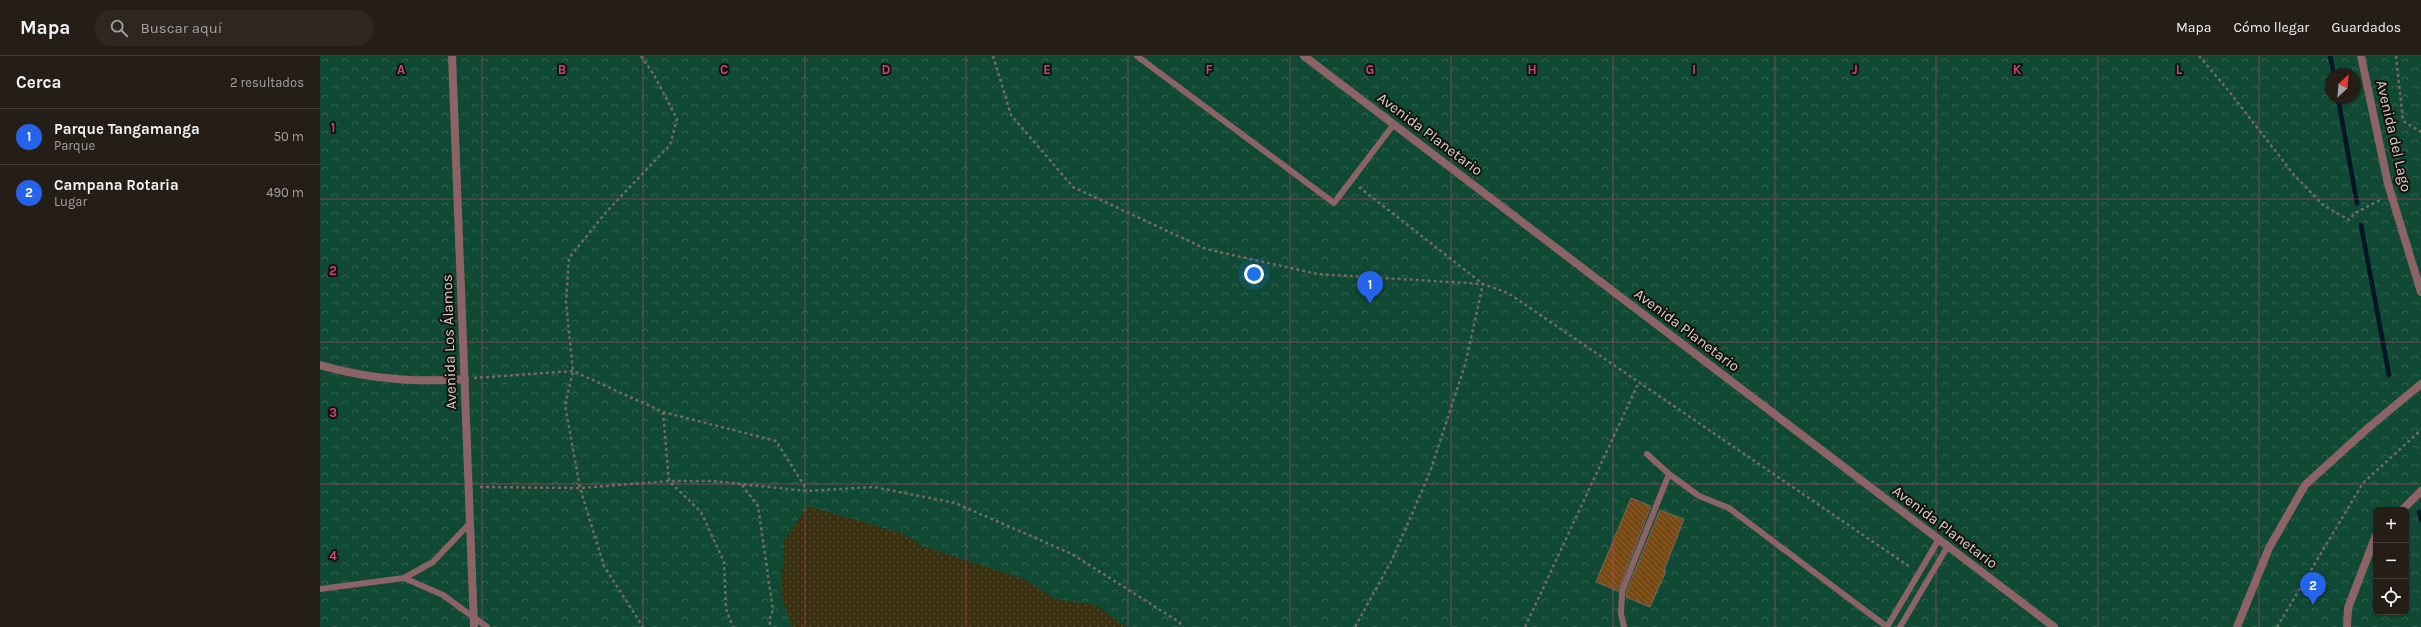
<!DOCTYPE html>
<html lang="es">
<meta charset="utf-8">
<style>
body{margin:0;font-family:Karla,sans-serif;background:#2d2720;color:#f1f3f6}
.controls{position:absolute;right:12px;bottom:12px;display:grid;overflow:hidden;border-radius:6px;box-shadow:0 1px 3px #0004}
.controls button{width:36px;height:36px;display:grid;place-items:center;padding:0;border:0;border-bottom:1px solid #423c36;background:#251e17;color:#f1f3f6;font:20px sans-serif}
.compass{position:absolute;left:2005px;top:12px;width:36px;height:36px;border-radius:50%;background:#251e17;box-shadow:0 1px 3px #0004;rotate:26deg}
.you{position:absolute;left:934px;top:218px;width:14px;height:14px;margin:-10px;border:3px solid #fff;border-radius:50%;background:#1a73e8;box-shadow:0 0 0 6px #1a73e833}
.badge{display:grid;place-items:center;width:26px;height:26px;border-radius:50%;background:#2563eb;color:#fff;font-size:13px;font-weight:700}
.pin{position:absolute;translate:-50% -33px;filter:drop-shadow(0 1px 2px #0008)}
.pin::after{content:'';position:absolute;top:21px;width:14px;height:12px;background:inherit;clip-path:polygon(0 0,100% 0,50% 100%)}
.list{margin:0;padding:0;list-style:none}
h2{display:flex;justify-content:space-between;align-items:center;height:52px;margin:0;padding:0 16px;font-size:17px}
h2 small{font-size:13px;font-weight:400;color:#a3a2a1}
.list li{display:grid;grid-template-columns:26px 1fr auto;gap:12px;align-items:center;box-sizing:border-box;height:56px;padding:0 16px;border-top:1px solid #423c36}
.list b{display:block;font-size:15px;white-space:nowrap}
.list p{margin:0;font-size:13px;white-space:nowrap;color:#a3a2a1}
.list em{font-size:13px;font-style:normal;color:#a3a2a1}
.icon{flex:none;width:22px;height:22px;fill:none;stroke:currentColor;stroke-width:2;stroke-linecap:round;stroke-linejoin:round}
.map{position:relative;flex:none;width:2101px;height:571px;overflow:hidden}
header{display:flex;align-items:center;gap:24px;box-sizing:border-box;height:56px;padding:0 20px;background:#251e17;border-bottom:1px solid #423c36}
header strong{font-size:19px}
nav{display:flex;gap:22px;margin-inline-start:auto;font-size:14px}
.search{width:280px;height:36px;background:#2d2720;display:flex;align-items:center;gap:10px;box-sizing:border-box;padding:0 14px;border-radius:22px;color:#a3a2a1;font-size:15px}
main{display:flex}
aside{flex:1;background:#251e17}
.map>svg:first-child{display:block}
.forest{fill:url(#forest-crowns);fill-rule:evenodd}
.sand{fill:url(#sand-dots)}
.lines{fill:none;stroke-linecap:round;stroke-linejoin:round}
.stream{stroke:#001627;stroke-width:4.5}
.building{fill:url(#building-back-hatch);stroke:#74695f}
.path{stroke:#736b63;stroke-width:2.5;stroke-dasharray:3 3;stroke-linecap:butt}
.service{stroke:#8c6467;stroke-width:6}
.minor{stroke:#8c6467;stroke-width:8}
.grid{fill:none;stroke:#c84678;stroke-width:1;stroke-opacity:0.55}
.labels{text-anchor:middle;stroke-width:4;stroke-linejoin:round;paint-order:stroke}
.street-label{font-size:15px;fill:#d9d2cd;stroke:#15110d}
.grid-label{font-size:13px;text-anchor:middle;font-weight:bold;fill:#c84678;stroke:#15110d;stroke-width:4;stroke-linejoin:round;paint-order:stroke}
</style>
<header>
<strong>Mapa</strong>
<div class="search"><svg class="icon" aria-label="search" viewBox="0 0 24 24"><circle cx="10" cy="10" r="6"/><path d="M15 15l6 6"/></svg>Buscar aquí</div>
<nav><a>Mapa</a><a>Cómo llegar</a><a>Guardados</a></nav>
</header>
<main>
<aside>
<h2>Cerca<small>2 resultados</small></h2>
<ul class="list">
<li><span class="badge">1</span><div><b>Parque Tangamanga</b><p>Parque</p></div><em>50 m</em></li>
<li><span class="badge">2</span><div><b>Campana Rotaria</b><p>Lugar</p></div><em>490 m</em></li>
</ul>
</aside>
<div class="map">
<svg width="2101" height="571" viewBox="0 0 2101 571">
<defs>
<pattern id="forest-crowns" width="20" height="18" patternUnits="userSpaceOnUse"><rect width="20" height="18" fill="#104934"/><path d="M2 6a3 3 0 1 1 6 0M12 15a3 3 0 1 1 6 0" fill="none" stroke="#326250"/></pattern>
<pattern id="sand-dots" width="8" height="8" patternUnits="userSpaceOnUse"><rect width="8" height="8" fill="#393110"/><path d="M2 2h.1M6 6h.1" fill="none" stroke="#554e32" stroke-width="1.8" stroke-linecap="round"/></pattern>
<pattern id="building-back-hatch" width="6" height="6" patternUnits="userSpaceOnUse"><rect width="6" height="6" fill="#784911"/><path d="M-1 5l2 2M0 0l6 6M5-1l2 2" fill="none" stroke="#8b6232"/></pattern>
</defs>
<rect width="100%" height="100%" fill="#31281f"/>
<path class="forest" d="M0,0h2101v571h-2101zM2011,18h24v24h-24zM2056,454h30v102h-30z"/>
<path class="sand" d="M488,450l96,28 18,12 102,33 31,20 41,6 30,22h-334l-11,-32 3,-54z"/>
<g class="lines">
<path class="stream" d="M2010,0l4,18
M2018,42l19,105
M2041,169l28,150
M2099,456l2,8"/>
</g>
<path class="building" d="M1311,442l20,8 -33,85 -22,-9z
M1340,454l24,9 -20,51 2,1 -16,36 -24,-10v-5z"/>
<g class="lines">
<path class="path" d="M321,0l13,19 23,44 -7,26 -63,66 -38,47 -3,44 7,69 -8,34 15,83 24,78 39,61
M673,0l18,59 62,72 133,62 111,25 166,10 -18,81 -35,107 -38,88 -37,67
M1879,0l29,34 66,85 29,30 26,15 6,-7 27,-14
M2076,0l7,65 18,11
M1039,131l124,97 25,9 402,274
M154,322l99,-7 90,41 113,29 31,49
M343,356l6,69h44l94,10 67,-4 81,16 117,51 107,68 4,5
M422,429l16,21 15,104 -4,10 2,7
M160,431l100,1 89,-7 32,31 23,50 2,47 7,18
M1205,571l114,-245
M1957,571l86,-144 58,-53"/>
<path class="service" d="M817,0l197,147 60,-79
M1327,398l22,20 30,22 30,12 158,119
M84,522l39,17 44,32
M0,533l84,-11 29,-16 37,-39
M1304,571l-3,-13 1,-23 47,-117
M1567,571l52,-88
M1580,571l48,-81"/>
<path class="minor" d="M132,0l22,571
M984,0l750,571
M2041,0l27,128 33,108
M0,309c49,14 94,18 145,14
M2082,454l19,-19
M1917,571l32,-79 36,-63 63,-57 53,-44
M2027,571l1,-19 28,-73"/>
</g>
<path class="grid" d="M162,0v571M323,0v571M485,0v571M646,0v571M808,0v571M970,0v571M1131,0v571M1293,0v571M1455,0v571M1616,0v571M1778,0v571M1939,0v571M0,143h2101M0,286h2101M0,428h2101"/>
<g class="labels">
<g class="street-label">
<text transform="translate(1110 78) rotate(37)" y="5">Avenida Planetario</text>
<text transform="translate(2074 80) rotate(77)" y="5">Avenida del Lago</text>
<text transform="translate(1367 274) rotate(37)" y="5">Avenida Planetario</text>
<text transform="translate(129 286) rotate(-92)" y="5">Avenida Los Álamos</text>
<text transform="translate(1625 471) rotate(37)" y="5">Avenida Planetario</text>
</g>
</g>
<g class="grid-label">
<text x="81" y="18">A</text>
<text x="242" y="18">B</text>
<text x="404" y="18">C</text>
<text x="566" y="18">D</text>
<text x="727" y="18">E</text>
<text x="889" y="18">F</text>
<text x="1050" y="18">G</text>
<text x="1212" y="18">H</text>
<text x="1374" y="18">I</text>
<text x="1535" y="18">J</text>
<text x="1697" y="18">K</text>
<text x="1859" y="18">L</text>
<text x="13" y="76">1</text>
<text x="13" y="219">2</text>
<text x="13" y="361">3</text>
<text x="13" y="504">4</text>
</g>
</svg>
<div class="controls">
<button>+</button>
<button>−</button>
<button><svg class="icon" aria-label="locate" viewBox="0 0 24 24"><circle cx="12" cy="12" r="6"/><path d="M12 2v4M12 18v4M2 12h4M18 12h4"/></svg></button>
</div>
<svg class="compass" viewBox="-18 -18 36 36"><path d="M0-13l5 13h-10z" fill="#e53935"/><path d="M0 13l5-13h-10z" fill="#a3a2a1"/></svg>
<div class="you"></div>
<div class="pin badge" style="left:1050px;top:248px">1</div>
<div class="pin badge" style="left:1993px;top:549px">2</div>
</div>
</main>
